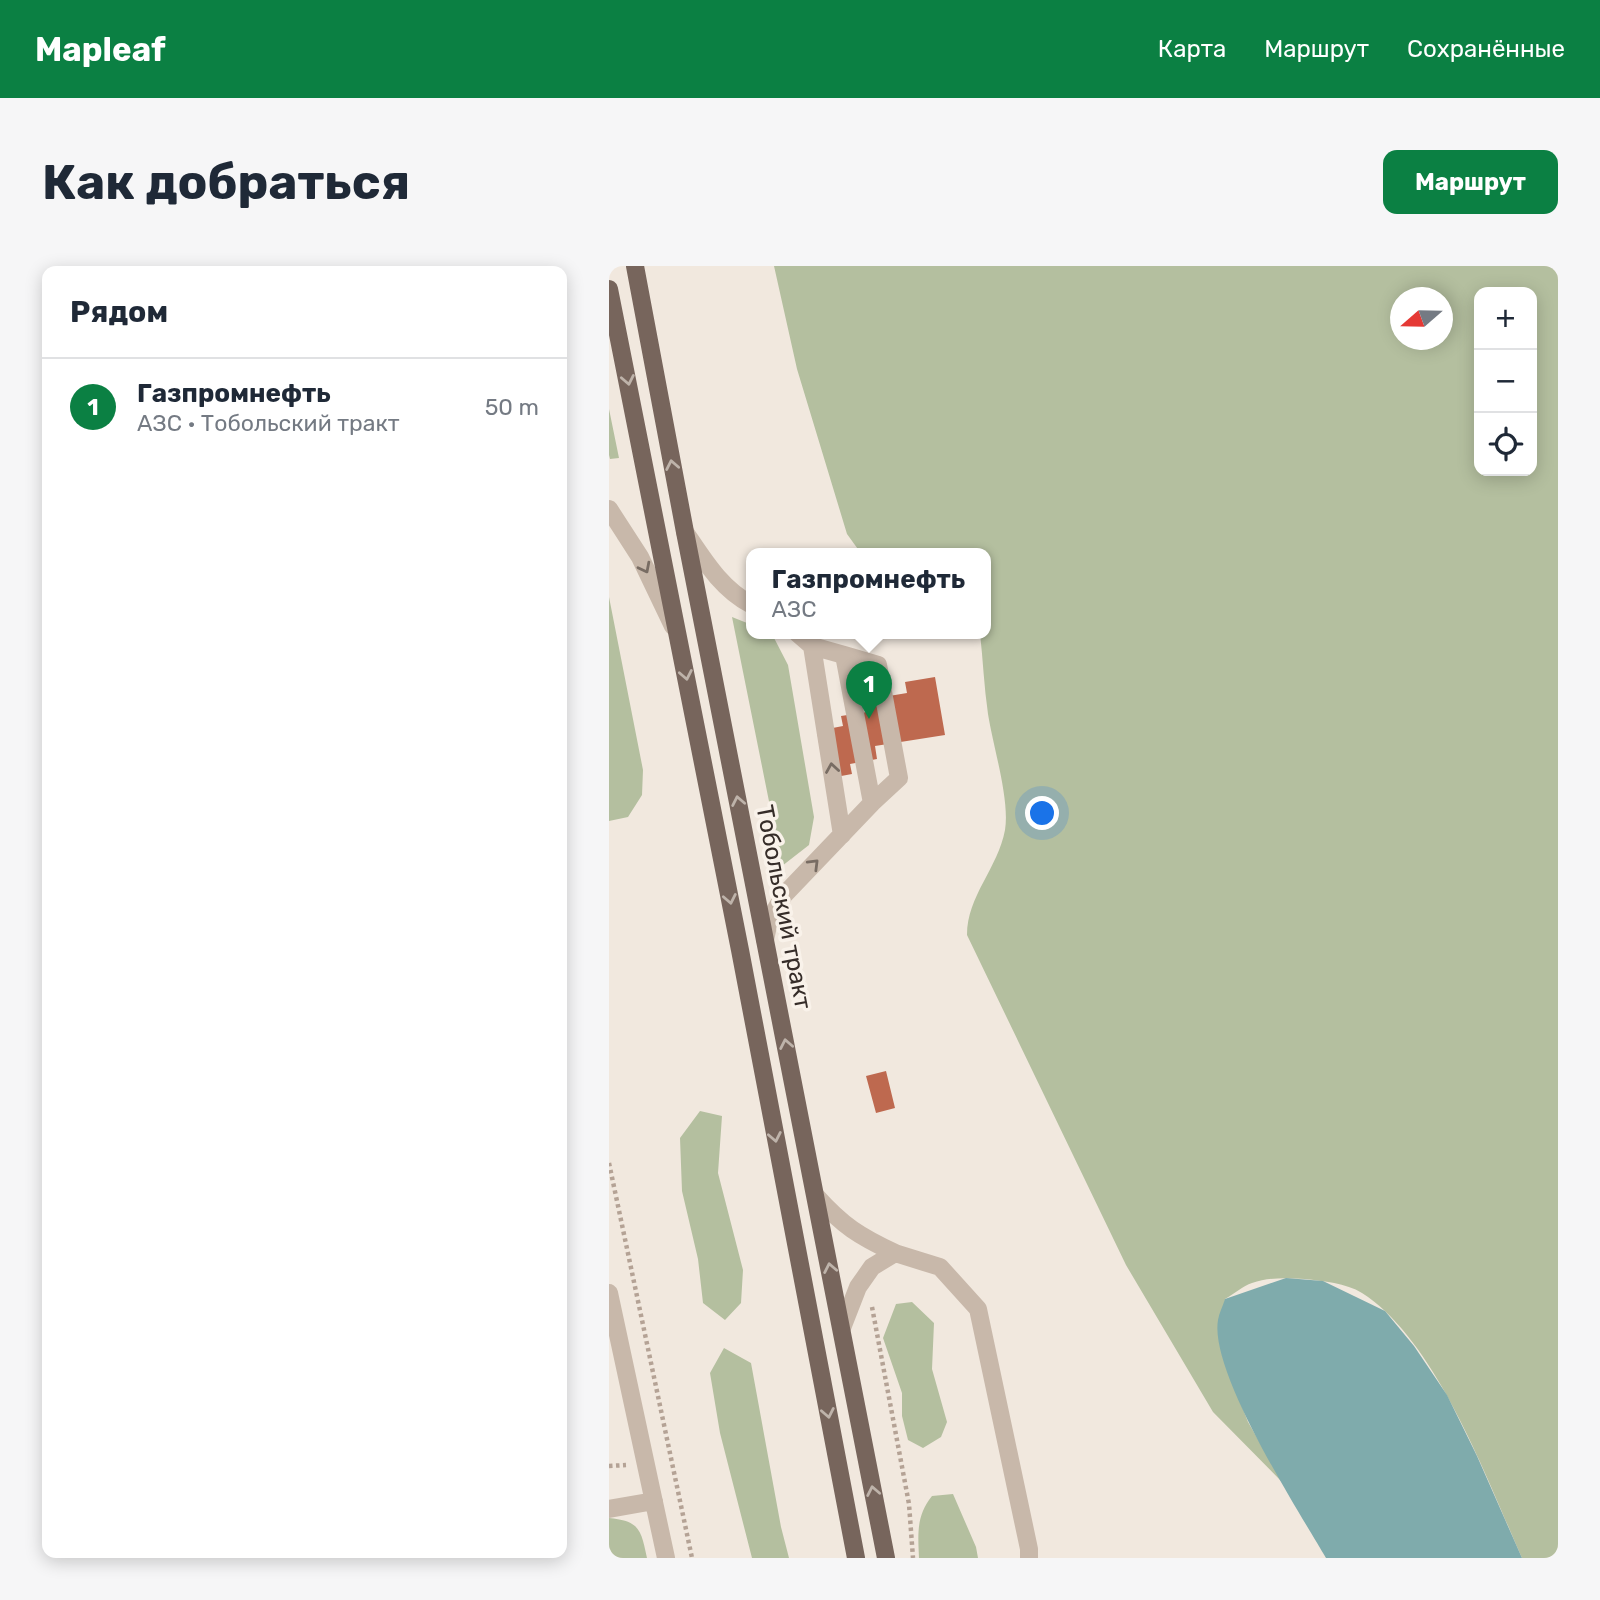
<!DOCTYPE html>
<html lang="ru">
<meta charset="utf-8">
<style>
body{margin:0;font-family:Rubik,sans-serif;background:#f6f6f7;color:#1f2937}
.controls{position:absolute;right:21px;top:21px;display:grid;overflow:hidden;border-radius:14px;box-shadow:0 4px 18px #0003}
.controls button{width:63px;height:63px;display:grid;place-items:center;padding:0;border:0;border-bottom:2px solid #e0e1e3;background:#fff;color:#1f2937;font:35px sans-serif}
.compass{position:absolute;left:781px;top:21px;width:63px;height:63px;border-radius:50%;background:#fff;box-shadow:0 4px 18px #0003;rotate:250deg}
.you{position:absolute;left:434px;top:548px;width:24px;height:24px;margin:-18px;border:5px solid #fff;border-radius:50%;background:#1a73e8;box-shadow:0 0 0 10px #1a73e833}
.badge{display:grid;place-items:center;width:46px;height:46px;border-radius:50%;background:#0b8043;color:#fff;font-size:23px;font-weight:700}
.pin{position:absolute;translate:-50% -58px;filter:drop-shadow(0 2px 4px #0008)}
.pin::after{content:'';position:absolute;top:37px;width:24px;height:21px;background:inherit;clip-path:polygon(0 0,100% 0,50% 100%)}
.popup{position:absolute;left:137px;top:282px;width:245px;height:91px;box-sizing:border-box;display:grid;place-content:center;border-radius:14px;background:#fff;filter:drop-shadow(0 2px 5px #0005);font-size:23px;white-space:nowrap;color:#747a83}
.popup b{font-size:26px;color:#1f2937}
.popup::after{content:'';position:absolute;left:50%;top:100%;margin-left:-14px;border:14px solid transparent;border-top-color:#fff}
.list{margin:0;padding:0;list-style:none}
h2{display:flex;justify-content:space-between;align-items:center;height:91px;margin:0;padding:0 28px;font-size:30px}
h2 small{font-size:23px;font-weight:400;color:#747a83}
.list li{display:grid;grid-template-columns:46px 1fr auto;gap:21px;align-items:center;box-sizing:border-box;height:98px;padding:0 28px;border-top:2px solid #e0e1e3}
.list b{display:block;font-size:26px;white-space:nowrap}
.list p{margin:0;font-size:23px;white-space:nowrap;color:#747a83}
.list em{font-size:23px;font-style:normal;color:#747a83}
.icon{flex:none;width:38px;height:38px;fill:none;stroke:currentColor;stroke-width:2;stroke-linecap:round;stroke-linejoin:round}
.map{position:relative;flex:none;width:949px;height:1292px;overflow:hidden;border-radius:14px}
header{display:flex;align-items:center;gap:42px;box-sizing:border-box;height:98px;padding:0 35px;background:#0b8043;color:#fff}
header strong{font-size:33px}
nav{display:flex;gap:38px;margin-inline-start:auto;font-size:24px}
.intro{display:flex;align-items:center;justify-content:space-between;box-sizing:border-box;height:168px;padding:0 42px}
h1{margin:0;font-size:49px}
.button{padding:18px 32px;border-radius:14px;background:#0b8043;color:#fff;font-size:24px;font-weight:700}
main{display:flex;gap:42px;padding:0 42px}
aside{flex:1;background:#fff;border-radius:14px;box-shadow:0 4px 18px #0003}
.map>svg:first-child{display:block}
.green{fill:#b4bf9f;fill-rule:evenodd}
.water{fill:#7fabac}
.building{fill:#be694f}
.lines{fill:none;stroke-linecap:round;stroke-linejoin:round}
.path{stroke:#b4a295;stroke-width:4.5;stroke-dasharray:3.5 3.5;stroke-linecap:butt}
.minor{stroke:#c8b8aa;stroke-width:18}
.major{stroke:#77655c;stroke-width:18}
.oneway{stroke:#beb3aa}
.oneway2{stroke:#786c63}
.labels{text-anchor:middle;stroke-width:7;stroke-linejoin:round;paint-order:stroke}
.street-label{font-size:24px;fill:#362d29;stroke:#f9f2ea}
</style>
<header>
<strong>Mapleaf</strong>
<nav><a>Карта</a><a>Маршрут</a><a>Сохранённые</a></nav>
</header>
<div class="intro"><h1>Как добраться</h1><a class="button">Маршрут</a></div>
<main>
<aside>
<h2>Рядом<small></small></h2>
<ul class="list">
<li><span class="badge">1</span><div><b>Газпромнефть</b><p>АЗС · Тобольский тракт</p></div><em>50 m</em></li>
</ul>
</aside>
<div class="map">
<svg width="949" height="1292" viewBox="0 0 949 1292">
<rect width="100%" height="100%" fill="#f1e8de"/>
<path class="green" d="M165,0h784v1292h-36c-35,-79 -86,-218 -160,-265 -16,-10 -39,-12 -57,-14 -17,-1 -36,-2 -53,4 -9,3 -18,11 -27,16l-3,56 26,67 35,61 -70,-71 -87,-147 -159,-330c0,-39 31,-67 38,-105 5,-30 -12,-84 -17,-116 -4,-27 -5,-54 -8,-81h6v-80l-126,-1 -13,-18 -50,-165zM870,26h53v179h-53zM792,32h42v42h-42z
M0,143l10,49 -9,1 -1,-4z
M0,331l34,173 -1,25 -14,22 -19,4z
M123,351l20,8v8l20,1 16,31 26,152 -5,28 -27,21z
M91,845l22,5 -4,57 25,97 -2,33 -16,17 -22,-17 -5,-44 -16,-68 -2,-53z
M303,1036l22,21 -2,46 15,53 -6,15 -18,11 -15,-8 -6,-24v-23l-19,-55 13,-34z
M115,1082l27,15 30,164 8,31h-37l-32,-125 -10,-60z
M344,1228l23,53 2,11h-59c-1,-24 -3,-42 13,-62z
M0,1252c31,3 32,12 38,40h-38z"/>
<path class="water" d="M677,1012l37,3 62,30 29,35 33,49 30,61 45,102h-196c-28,-48 -117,-186 -108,-238 1,-7 5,-14 7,-21z"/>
<path class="building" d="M326,411l10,58 -70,11 2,13 -27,5 2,10 -27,5 -8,-48 26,-5 -2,-10 26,-4 -2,-12 42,-7 -2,-11z
M277,805l9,37 -19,5 -10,-37z"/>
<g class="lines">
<path class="path" d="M0,897l83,395
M263,1041l37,197 4,54
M0,1200l17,-1"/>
<path class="minor" d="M0,243l31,48 33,69
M76,266c19,28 36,57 67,73
M203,380l30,189
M235,389l34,10 21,113 -27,25
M156,674l4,-19 15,-26 88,-92 -28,-148 -32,-9 -15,-13
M207,930c27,30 43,40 79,57l-23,14 -14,20 -16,41
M286,987l45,14 38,42 51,240v9
M0,1027l57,265
M0,1243l45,-8"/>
<path class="major" d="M26,0l50,266 201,1026
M0,23l131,661 116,608"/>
</g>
<defs><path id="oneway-chevron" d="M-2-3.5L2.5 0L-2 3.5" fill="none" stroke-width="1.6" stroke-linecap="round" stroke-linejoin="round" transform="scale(1.75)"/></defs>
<g class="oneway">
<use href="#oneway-chevron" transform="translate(19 114) rotate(79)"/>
<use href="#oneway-chevron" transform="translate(63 199) rotate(-101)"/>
<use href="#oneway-chevron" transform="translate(77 409) rotate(79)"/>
<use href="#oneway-chevron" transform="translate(129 535) rotate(-101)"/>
<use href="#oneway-chevron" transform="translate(121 633) rotate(79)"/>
<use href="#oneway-chevron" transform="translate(177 778) rotate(-101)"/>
<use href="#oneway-chevron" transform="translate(166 871) rotate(79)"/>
<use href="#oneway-chevron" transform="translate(221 1002) rotate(-101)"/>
<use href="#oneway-chevron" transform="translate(219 1147) rotate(79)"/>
<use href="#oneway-chevron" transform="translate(264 1225) rotate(-101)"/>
</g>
<g class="oneway2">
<use href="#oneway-chevron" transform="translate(36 302) rotate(63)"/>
<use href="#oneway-chevron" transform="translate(223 502) rotate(-99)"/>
<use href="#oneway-chevron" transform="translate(205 598) rotate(-45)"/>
</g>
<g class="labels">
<g class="street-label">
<text transform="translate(175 641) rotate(79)" y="8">Тобольский тракт</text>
</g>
</g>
</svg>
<div class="controls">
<button>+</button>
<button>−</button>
<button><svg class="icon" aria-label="locate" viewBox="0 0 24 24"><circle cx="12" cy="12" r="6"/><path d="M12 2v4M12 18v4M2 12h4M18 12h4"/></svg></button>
</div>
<svg class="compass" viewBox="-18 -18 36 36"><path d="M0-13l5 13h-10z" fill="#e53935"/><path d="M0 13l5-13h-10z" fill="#747a83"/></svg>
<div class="you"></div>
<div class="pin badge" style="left:260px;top:453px">1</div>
<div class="popup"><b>Газпромнефть</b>АЗС</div>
</div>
</main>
